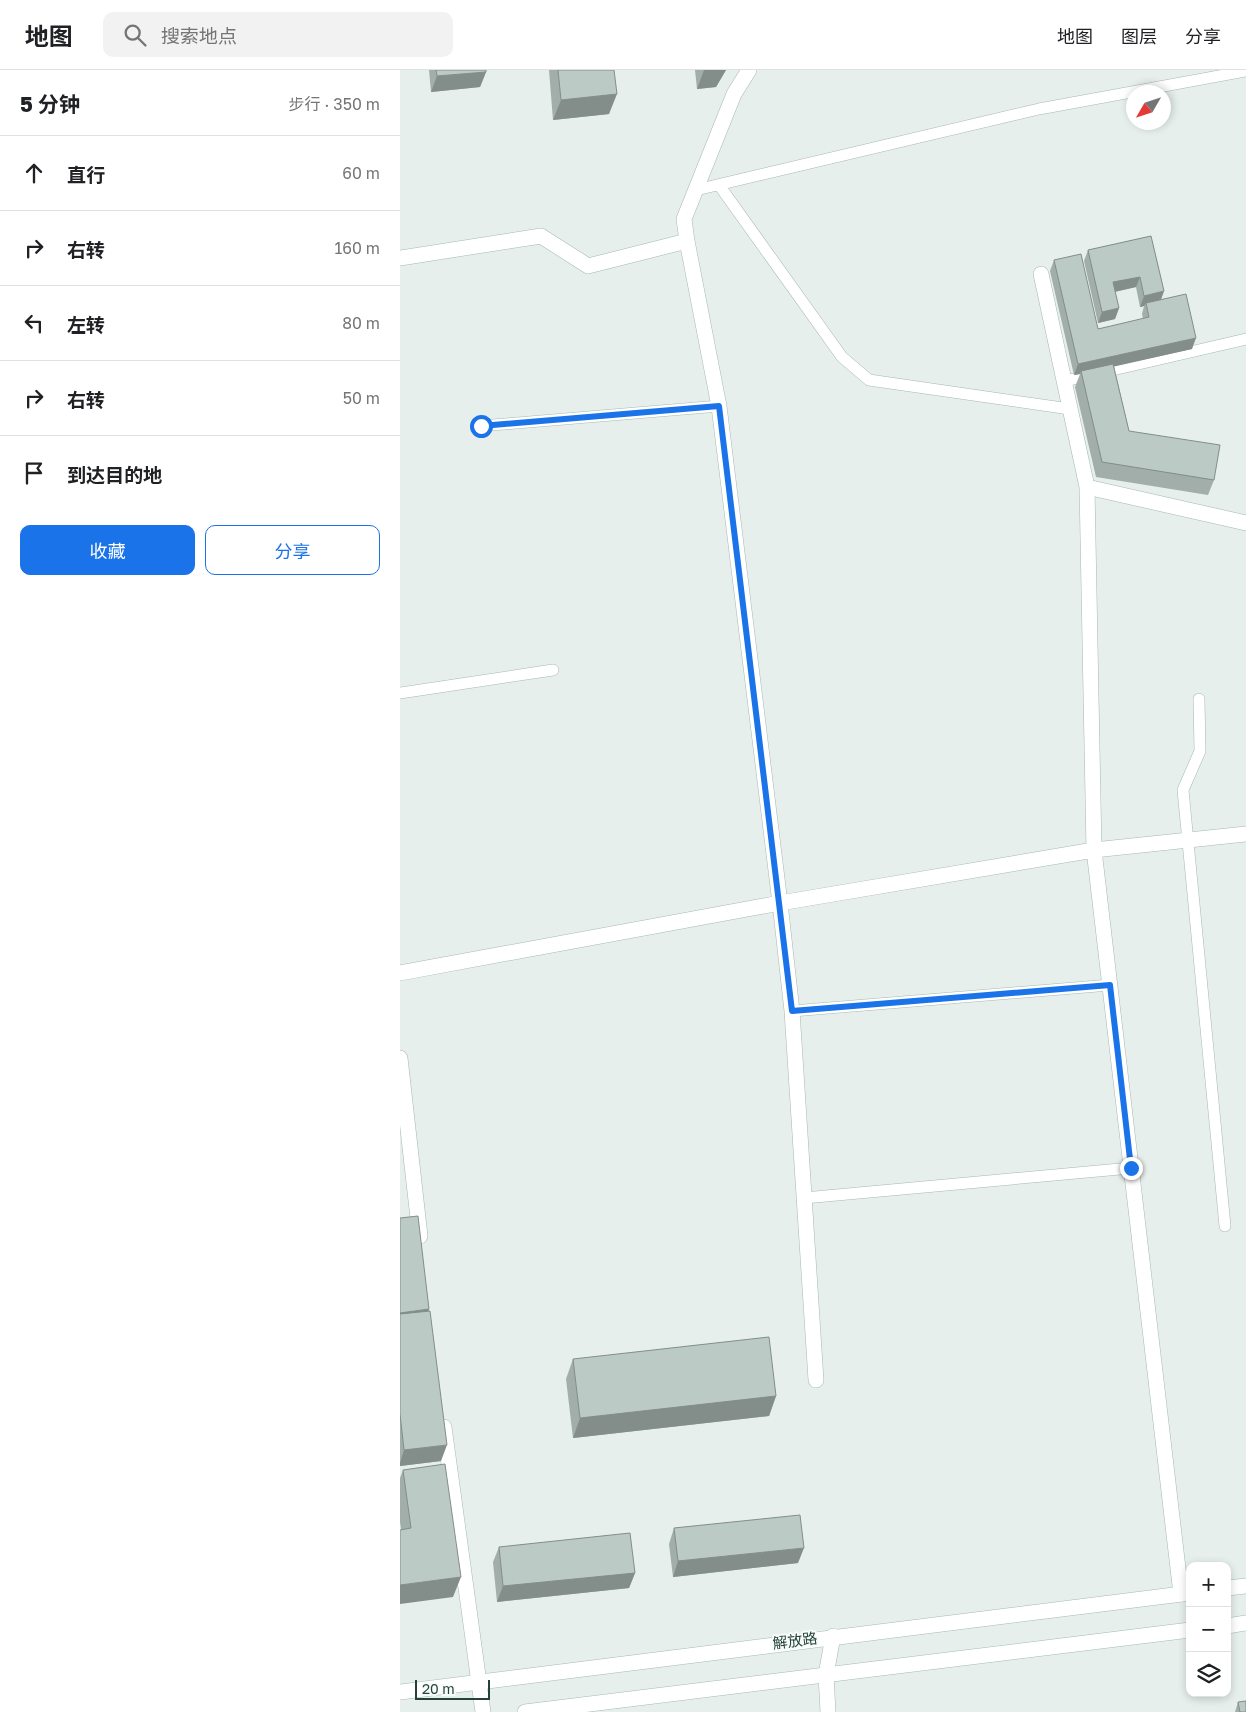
<!DOCTYPE html>
<html lang="zh">
<meta charset="utf-8">
<style>
body{margin:0;font-family:"Golos Text","Noto Sans SC",sans-serif;background:#f2f2f2;color:#202124}
.controls{position:absolute;right:15px;bottom:15px;display:grid;overflow:hidden;border-radius:10px;box-shadow:0 2px 8px #0003}
.controls button{width:45px;height:45px;display:grid;place-items:center;padding:0;border:0;border-bottom:1px solid #e0e0e0;background:#fff;color:#202124;font:25px sans-serif}
.compass{position:absolute;left:726px;top:15px;width:45px;height:45px;border-radius:50%;background:#fff;box-shadow:0 2px 8px #0003;rotate:231deg}
.scale{position:absolute;left:15px;bottom:12px;width:75px;box-sizing:border-box;padding-left:5px;border:2px solid #24423a;border-top:0;font-size:14px;line-height:18px;white-space:nowrap;color:#24423a;-webkit-text-stroke:4px #f7fbf9;paint-order:stroke}
.stop{position:absolute;width:15px;height:15px;margin:-11px;border:4px solid #1a73e8;border-radius:50%;background:#fff}
.stop.end{background:#1a73e8;border-color:#fff;box-shadow:0 1px 5px #0008}
.list{margin:0;padding:0;list-style:none}
h2{display:flex;justify-content:space-between;align-items:center;height:65px;margin:0;padding:0 20px;font-size:21px}
h2 small{font-size:16px;font-weight:400;color:#757577}
.list li{display:grid;grid-template-columns:32px 1fr auto;gap:15px;align-items:center;box-sizing:border-box;height:75px;padding:0 20px;border-top:1px solid #e0e0e0}
.list b{display:block;font-size:19px;white-space:nowrap}
.list em{font-size:16px;font-style:normal;color:#757577}
.actions{display:flex;gap:10px;padding:15px 20px}
.actions a{flex:1;padding:11px 0;border:1px solid #1a73e8;border-radius:10px;text-align:center;font-size:18px;color:#1a73e8}
.actions .main{background:#1a73e8;color:#fff}
.icon{flex:none;width:28px;height:28px;fill:none;stroke:currentColor;stroke-width:2;stroke-linecap:round;stroke-linejoin:round}
.map{position:relative;flex:none;width:846px;height:1642px;overflow:hidden}
header{display:flex;align-items:center;gap:30px;box-sizing:border-box;height:70px;padding:0 25px;background:#fff;border-bottom:1px solid #e0e0e0}
header strong{font-size:24px}
nav{display:flex;gap:28px;margin-inline-start:auto;font-size:18px}
.search{width:350px;height:45px;background:#f2f2f2;display:flex;align-items:center;gap:12px;box-sizing:border-box;padding:0 18px;border-radius:10px;color:#757577;font-size:19px}
main{display:flex}
aside{flex:1;background:#fff}
.map>svg:first-child{display:block}
.lines{fill:none;stroke-linecap:round;stroke-linejoin:round}
.lane-casing{stroke:#a8b8b2;stroke-width:12}
.street-casing{stroke:#a8b8b2;stroke-width:16}
.secondary-casing{stroke:#a4bbb3;stroke-width:16}
.lane{stroke:#fff;stroke-width:11}
.street{stroke:#fff;stroke-width:15}
.secondary{stroke:#fff;stroke-width:15}
.wall{fill:#a1aea9}
.shaded-wall{fill:#838d89}
.building{fill:#bbcac4;stroke:#838d89}
.route{stroke:#1a73e8;stroke-width:6}
.labels{text-anchor:middle;stroke-width:4;stroke-linejoin:round;paint-order:stroke}
.street-label{font-size:15px;fill:#24423a;stroke:#f7fbf9}
</style>
<header>
<strong>地图</strong>
<div class="search"><svg class="icon" aria-label="search" viewBox="0 0 24 24"><circle cx="10" cy="10" r="6"/><path d="M15 15l6 6"/></svg>搜索地点</div>
<nav><a>地图</a><a>图层</a><a>分享</a></nav>
</header>
<main>
<aside>
<h2>5 分钟<small>步行 · 350 m</small></h2>
<ul class="list">
<li><svg class="icon" aria-label="ahead" viewBox="0 0 24 24"><path d="M12 20V5M6 11l6-6 6 6"/></svg><div><b>直行</b></div><em>60 m</em></li>
<li><svg class="icon" aria-label="right" viewBox="0 0 24 24"><path d="M7 20v-9h11M14 6l5 5-5 5"/></svg><div><b>右转</b></div><em>160 m</em></li>
<li><svg class="icon" aria-label="left" viewBox="0 0 24 24"><path d="M17 20v-9H6M10 6l-5 5 5 5"/></svg><div><b>左转</b></div><em>80 m</em></li>
<li><svg class="icon" aria-label="right" viewBox="0 0 24 24"><path d="M7 20v-9h11M14 6l5 5-5 5"/></svg><div><b>右转</b></div><em>50 m</em></li>
<li><svg class="icon" aria-label="arrive" viewBox="0 0 24 24"><path d="M6 21V4h12l-3 4 3 4H6"/></svg><div><b>到达目的地</b></div></li>
</ul>
<div class="actions"><a class="main">收藏</a><a>分享</a></div>
</aside>
<div class="map">
<svg width="846" height="1642" viewBox="0 0 846 1642">
<rect width="100%" height="100%" fill="#e6efeb"/>
<g class="lines">
<defs>
<path id="lane" d="M319,115l123,172 27,23 201,29
M296,120l343,-81 207,-38
M665,311l181,-42
M81,356l238,-20
M0,623l153,-23
M799,629l1,52 -17,39 42,436
M392,941l318,-26
M404,1128l327,-30"/>
<path id="street" d="M349,0l-15,24 -50,125 3,22 32,165 61,497 12,108 24,369
M0,188l141,-22 47,30 99,-25
M641,204l46,213 7,363 87,744
M687,417l159,36
M0,903l380,-70 314,-53 152,-16
M0,988l20,178
M44,1357l39,285
M428,1642l-2,-37 7,-39"/>
<path id="secondary" d="M827,1518l19,-2
M827,1556l19,-3
M0,1622l790,-99
M125,1642l665,-82"/>
</defs>
<use href="#lane" class="lane-casing"/>
<use href="#street" class="street-casing"/>
<use href="#secondary" class="secondary-casing"/>
<use href="#lane" class="lane"/>
<use href="#street" class="street"/>
<use href="#secondary" class="secondary"/>
</g>
<path class="wall" d="M29,0h57v2l-6,15 -49,5z
M149,0h65l-5,44 -56,6z
M295,0h31l-10,17 -19,2z
M751,166l13,55 -3,8 31,50 -78,17 15,65 85,49 -6,15 -112,-18 -21,-90 5,-13 -6,1 -24,-104 4,-11 44,69 45,-10 -1,-5 2,-8 -4,1 -4,-20 -21,5 4,16 -4,11 -17,4 -14,-62 4,-11z
M0,1148l29,91v2l12,150 -41,5z
M173,1289l203,37 -7,20 -196,22 -7,-59z
M3,1400l50,127 -52,-68 -1,-7v-44z
M274,1458l124,35 -125,14 -4,-33z
M99,1477l136,26 -6,15 -132,14 -4,-40z
M838,1632l8,10h-11z"/>
<path class="shaded-wall" d="M304,0h22l-10,17 -19,2z
M86,2l-6,15 -49,5 6,-16z
M217,24l-8,20 -56,6 8,-20z
M740,207l-4,10 -27,6 4,-11z
M764,221l-4,11 -14,1 -2,3 -4,1 4,-11z
M719,238l-4,11 -17,4 4,-11z
M796,268l-4,11 -111,25v-3l-1,3 -6,1 4,-11z
M29,1239l-4,11 -25,3v-10z
M376,1326l-7,20 -196,22 7,-20z
M47,1375l-6,16 -41,5v-3l4,-13z
M404,1478l-6,15 -125,14 5,-16z
M235,1503l-6,15 -132,14 6,-16z
M61,1507l-8,20 -53,7v-19z"/>
<path class="building" d="M36,0h50v2l-49,4z
M158,0h56l3,24 -56,6z
M751,166l13,55 -20,5 -4,-19 -27,5 6,26 -17,4 -14,-62z
M681,184l17,75 51,-12 -3,-14 40,-9 10,44 -118,26 -24,-104z
M713,294l16,67 91,14 -6,35 -112,-18 -21,-91z
M18,1146l11,93 -29,4v-95z
M30,1241l17,134 -43,5 -4,-36v-100z
M369,1267l7,59 -196,22 -7,-59z
M45,1394l16,113 -61,8v-55l11,-2 -8,-58z
M400,1445l4,33 -126,13 -4,-33z
M230,1463l5,40 -132,13 -4,-39z
M846,1631v11h-6l-2,-10z"/>
<g class="lines">
<path class="route" d="M81,356l238,-20 73,605 318,-26 21,183"/>
</g>
<g class="labels">
<g class="street-label">
<text transform="translate(395 1571) rotate(-7)" y="5">解放路</text>
</g>
</g>
</svg>
<div class="controls">
<button>+</button>
<button>−</button>
<button><svg class="icon" aria-label="layers" viewBox="0 0 24 24"><path d="M12 4l9 5-9 5-9-5zM3 14l9 5 9-5"/></svg></button>
</div>
<svg class="compass" viewBox="-18 -18 36 36"><path d="M0-13l5 13h-10z" fill="#e53935"/><path d="M0 13l5-13h-10z" fill="#757577"/></svg>
<div class="scale">20 m</div>
<div class="stop" style="left:81px;top:356px"></div>
<div class="stop end" style="left:731px;top:1098px"></div>
</div>
</main>
